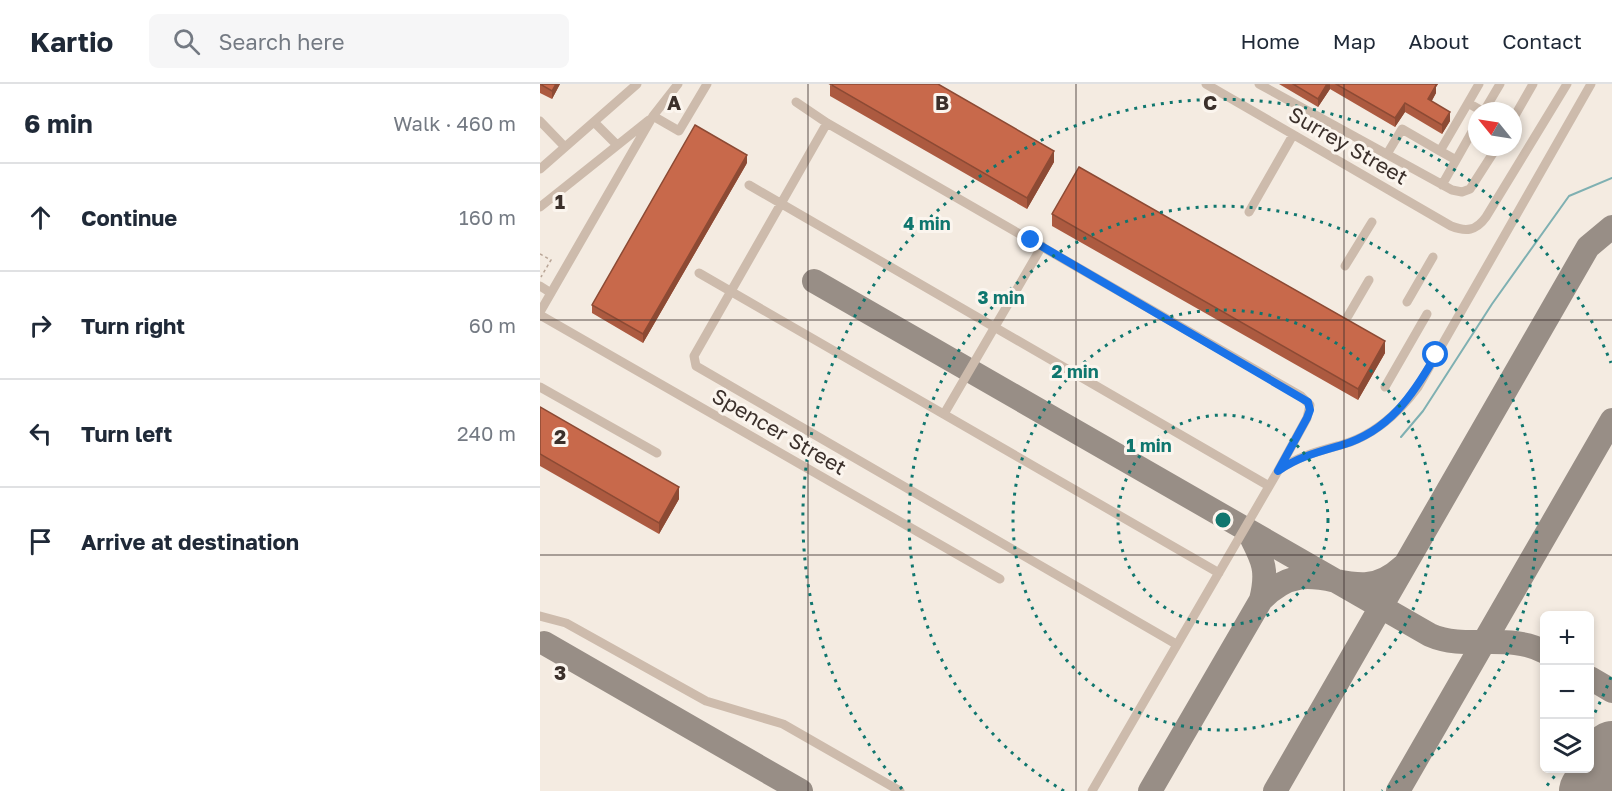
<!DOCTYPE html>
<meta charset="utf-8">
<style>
body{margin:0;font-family:"Golos Text",sans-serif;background:#f6f6f7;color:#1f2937}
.controls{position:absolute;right:18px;bottom:18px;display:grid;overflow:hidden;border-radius:9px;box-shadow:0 3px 9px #0003}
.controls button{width:54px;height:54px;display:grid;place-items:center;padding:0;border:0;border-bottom:2px solid #e0e1e3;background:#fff;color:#1f2937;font:30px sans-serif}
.compass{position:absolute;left:928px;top:18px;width:54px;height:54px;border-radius:50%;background:#fff;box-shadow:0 3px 9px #0003;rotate:300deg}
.stop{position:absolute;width:18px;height:18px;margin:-14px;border:4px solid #1a73e8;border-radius:50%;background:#fff}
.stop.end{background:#1a73e8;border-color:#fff;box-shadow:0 2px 6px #0008}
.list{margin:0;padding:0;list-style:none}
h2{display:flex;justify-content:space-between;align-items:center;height:78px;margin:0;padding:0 24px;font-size:26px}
h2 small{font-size:20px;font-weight:400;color:#747a83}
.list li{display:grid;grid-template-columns:39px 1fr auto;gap:18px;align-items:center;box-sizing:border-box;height:108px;padding:0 24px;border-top:2px solid #e0e1e3}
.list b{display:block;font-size:22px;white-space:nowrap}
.list em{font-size:20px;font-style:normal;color:#747a83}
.icon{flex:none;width:33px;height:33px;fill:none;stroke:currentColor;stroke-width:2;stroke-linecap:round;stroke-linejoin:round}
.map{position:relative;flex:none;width:1072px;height:707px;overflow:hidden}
header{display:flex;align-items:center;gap:36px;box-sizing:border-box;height:84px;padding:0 30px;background:#fff;border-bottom:2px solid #e0e1e3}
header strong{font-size:28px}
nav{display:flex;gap:33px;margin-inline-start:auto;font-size:21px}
.search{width:420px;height:54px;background:#f6f6f7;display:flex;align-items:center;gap:15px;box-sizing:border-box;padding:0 21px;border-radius:9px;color:#747a83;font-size:22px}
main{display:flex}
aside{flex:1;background:#fff}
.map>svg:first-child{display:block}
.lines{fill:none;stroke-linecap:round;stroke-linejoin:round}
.stream{stroke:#7fb0b2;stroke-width:2}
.taxiway{stroke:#988e86;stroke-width:24}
.runway{stroke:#988e86;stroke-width:58}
.path{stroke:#b9a596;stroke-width:1.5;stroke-dasharray:3 3;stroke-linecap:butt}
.minor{stroke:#cdbbac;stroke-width:9}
.wall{fill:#ac5a40}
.shaded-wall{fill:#8c4a34}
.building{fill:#c8694b;stroke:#8c4a34;stroke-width:1.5}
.route{stroke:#1a73e8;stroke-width:8}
.grid{fill:none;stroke:#3b302b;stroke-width:1.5;stroke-opacity:0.55}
.ring{fill:none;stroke:#0f766e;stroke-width:3;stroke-dasharray:3 6}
.labels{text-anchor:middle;stroke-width:6;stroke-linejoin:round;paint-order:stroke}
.street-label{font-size:21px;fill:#3b302b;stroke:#fbf5ee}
.grid-label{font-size:20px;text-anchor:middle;font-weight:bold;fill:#3b302b;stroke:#fbf5ee;stroke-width:6;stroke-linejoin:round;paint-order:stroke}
.centre{fill:#0f766e;stroke:#fbf5ee;stroke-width:3}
.ring-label{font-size:18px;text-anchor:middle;font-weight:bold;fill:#0f766e;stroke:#fbf5ee;stroke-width:6;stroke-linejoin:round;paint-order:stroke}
</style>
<header>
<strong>Kartio</strong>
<div class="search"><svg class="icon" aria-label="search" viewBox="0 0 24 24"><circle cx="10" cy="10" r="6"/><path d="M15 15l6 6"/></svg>Search here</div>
<nav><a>Home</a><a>Map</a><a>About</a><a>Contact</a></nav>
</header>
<main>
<aside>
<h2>6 min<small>Walk · 460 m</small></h2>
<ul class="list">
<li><svg class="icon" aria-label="ahead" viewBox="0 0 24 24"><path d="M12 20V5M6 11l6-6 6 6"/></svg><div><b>Continue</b></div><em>160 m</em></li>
<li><svg class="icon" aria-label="right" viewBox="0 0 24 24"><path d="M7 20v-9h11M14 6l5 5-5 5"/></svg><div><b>Turn right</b></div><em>60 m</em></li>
<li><svg class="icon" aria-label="left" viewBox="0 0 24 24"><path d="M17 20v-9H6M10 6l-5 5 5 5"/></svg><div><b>Turn left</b></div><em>240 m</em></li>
<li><svg class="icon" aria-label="arrive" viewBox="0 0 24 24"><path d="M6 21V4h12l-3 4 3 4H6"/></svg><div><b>Arrive at destination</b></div></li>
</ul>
</aside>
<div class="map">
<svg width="1072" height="707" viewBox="0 0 1072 707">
<rect width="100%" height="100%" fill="#f4ebe1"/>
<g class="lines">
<path class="stream" d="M861,353l22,-26 69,-107 77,-108 43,-18"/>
<path class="taxiway" d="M274,197l616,354c36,16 79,-3 115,17
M708,447c14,28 21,37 13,69
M4,559l257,148
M1050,594l22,13
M610,707l111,-191c54,-56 90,14 141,-33
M735,707l313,-544 24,-20
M858,707l214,-371"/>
<path class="runway" d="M1048,707l24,-41"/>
<path class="path" d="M0,170l11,6 -10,17"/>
<path class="minor" d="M666,0l245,142c15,6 25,5 35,-9l81,-133
M719,0l193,106 10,2 8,-3 27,-42
M256,18l31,21 474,273 9,9 -3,13 -29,53 -186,320
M928,19l11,-19
M944,27l16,-27
M113,32l26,15 28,-47
M973,35l20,-35
M0,37l25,26
M55,39l22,22
M287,39l-133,233 2,10 480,278
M847,70l15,-25 38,22
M916,76l-16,-9 28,-48 14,8
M0,85l97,-85
M209,101l520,301
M902,101l35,-62
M0,123l109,-87
M709,128l44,-77
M805,182l27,-44
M159,189l520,300
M0,202l11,7
M867,218l26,-45
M0,228l113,-196 25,-32
M0,231l460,264
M808,232l21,-36
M0,303l117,66
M845,303l42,-73
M404,330l98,-168
M740,385c19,-13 39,-18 61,-24 33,-9 57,-31 77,-58l173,-303
M0,532l26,7 140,78 77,23 117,67"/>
</g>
<path class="wall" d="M0,0h20l-8,15 -12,-6z
M739,0h159l-2,3v6l-5,9 19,19 -8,13 -37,-22 -10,15 -65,-38 -12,18z
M290,1l224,77 -27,47 -197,-113z
M207,79l-104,180 -51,-30v-8z
M512,130l333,139 -27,47 -306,-174z
M0,323l139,92 -20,35 -119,-68z"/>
<path class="shaded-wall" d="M16,0h4l-8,15v-8z
M787,0h3v5l-12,18v-8z
M893,0h5l-2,3v6l-8,15v-9z
M865,19v9l-10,15v-9z
M910,28v9l-8,13v-9z
M514,67v11l-27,47v-11z
M207,71v8l-104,180v-9z
M845,257v12l-27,47v-11z
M139,403v12l-20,35v-11z"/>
<path class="building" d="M0,0h16l-4,7z
M290,0h108l116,67 -27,47z
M753,0h34l-9,15z
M796,0h99l1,1 -8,14 22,13 -8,13 -37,-22 -10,15z
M155,41l52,30 -104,179 -51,-29z
M539,83l306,174 -27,48 -306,-175z
M0,323l139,80 -20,36 -119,-69z"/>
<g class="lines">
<path class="route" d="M491,156l277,162 2,8 -3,8 -29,53c20,-14 40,-19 64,-26 47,-14 71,-50 94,-90"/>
</g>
<path class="grid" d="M268,0v707M536,0v707M804,0v707M0,236h1072M0,471h1072"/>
<g class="ring">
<circle cx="683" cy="436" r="105"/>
<circle cx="683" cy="436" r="210"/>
<path d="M524 707A314 314 0 1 1 842 707"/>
<path d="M1071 593A419 419 0 0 1 1051 636M1020 685A419 419 0 0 1 1004 705M362 705A419 419 0 1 1 1071 279"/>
</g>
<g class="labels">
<g class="street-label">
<text transform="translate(808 62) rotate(30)" y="7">Surrey Street</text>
<text transform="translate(239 348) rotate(30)" y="7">Spencer Street</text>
</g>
</g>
<g class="grid-label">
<text x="134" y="26">A</text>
<text x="402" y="26">B</text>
<text x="670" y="26">C</text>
<text x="20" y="125">1</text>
<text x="20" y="360">2</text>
<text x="20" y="596">3</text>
</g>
<circle cx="683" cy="436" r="9" class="centre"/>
<g class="ring-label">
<text x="387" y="146">4 min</text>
<text x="461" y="220">3 min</text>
<text x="535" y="294">2 min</text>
<text x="609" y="368">1 min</text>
</g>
</svg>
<div class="controls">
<button>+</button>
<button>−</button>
<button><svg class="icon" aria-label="layers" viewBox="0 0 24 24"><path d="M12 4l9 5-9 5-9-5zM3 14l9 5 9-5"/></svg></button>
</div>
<svg class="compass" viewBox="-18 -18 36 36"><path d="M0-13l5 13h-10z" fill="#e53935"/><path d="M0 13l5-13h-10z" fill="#747a83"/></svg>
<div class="stop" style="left:896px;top:271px"></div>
<div class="stop end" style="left:491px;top:156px"></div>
</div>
</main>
